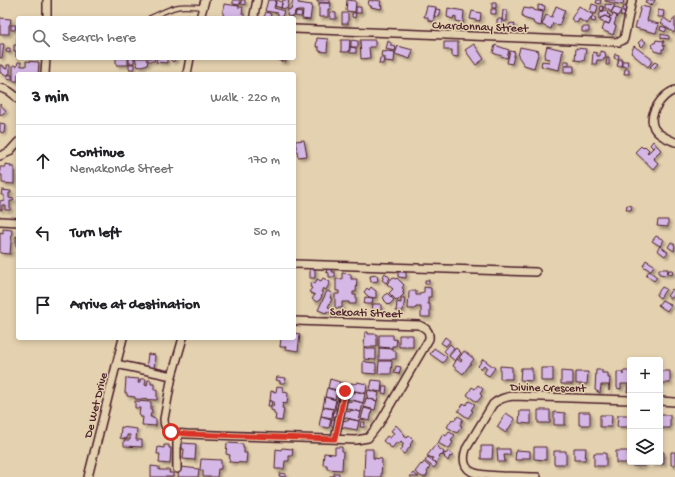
<!DOCTYPE html>
<meta charset="utf-8">
<style>
body{margin:0;font-family:"Gochi Hand",sans-serif;background:#f2f2f2;color:#202124}
.controls{position:absolute;right:12px;bottom:12px;display:grid;overflow:hidden;border-radius:4px;box-shadow:0 2px 6px #0003}
.controls button{width:36px;height:36px;display:grid;place-items:center;padding:0;border:0;border-bottom:1px solid #e0e0e0;background:#fff;color:#202124;font:20px sans-serif}
.stop{position:absolute;width:12px;height:12px;margin:-9px;border:3px solid #d93025;border-radius:50%;background:#fff}
.stop.end{background:#d93025;border-color:#fff;box-shadow:0 1px 4px #0008}
.list{margin:0;padding:0;list-style:none}
h2{display:flex;justify-content:space-between;align-items:center;height:52px;margin:0;padding:0 16px;font-size:17px}
h2 small{font-size:13px;font-weight:400;color:#757577}
.list li{display:grid;grid-template-columns:26px 1fr auto;gap:12px;align-items:center;box-sizing:border-box;height:72px;padding:0 16px;border-top:1px solid #e0e0e0}
.list b{display:block;font-size:15px;white-space:nowrap}
.list p{margin:0;font-size:13px;white-space:nowrap;color:#757577}
.list em{font-size:13px;font-style:normal;color:#757577}
.icon{flex:none;width:22px;height:22px;fill:none;stroke:currentColor;stroke-width:2;stroke-linecap:round;stroke-linejoin:round}
.map{position:relative;flex:none;width:675px;height:477px;overflow:hidden}
.search{position:absolute;background:#fff;box-shadow:0 2px 6px #0003;left:16px;top:16px;width:280px;height:44px;display:flex;align-items:center;gap:10px;box-sizing:border-box;padding:0 14px;border-radius:4px;color:#757577;font-size:15px}
.panel{position:absolute;background:#fff;box-shadow:0 2px 6px #0003;left:16px;top:72px;width:280px;height:268px;border-radius:4px}
.map>svg:first-child{display:block}
.building{fill:#d5b8e5;stroke:#4a1f2b;filter:url(#shadow)}
.lines{fill:none;stroke-linecap:round;stroke-linejoin:round}
.lane-casing{stroke:#4a1f2b;stroke-width:6}
.street-casing{stroke:#4a1f2b;stroke-width:10}
.lane{stroke:#e4d1af;stroke-width:3.5}
.street{stroke:#e4d1af;stroke-width:7}
.route{stroke:#d93025;stroke-width:5}
.labels{text-anchor:middle;stroke-width:3;stroke-linejoin:round;paint-order:stroke}
.street-label{font-size:12px;fill:#4a1f2b;stroke:#e4d1af}
</style>
<div class="map">
<svg width="675" height="477" viewBox="0 0 675 477">
<defs>
<filter id="shadow"><feDropShadow dx="2.5" dy="2.5" stdDeviation="1" flood-color="#0004"/></filter>
</defs>
<rect width="100%" height="100%" fill="#e4d1af"/>
<filter id="ink" filterUnits="userSpaceOnUse"><feTurbulence type="fractalNoise" baseFrequency=".025" numOctaves="2"/><feDisplacementMap in="SourceGraphic" scale="8" xChannelSelector="R" yChannelSelector="G"/><feConvolveMatrix kernelMatrix="1 2 1 2 8 2 1 2 1" color-interpolation-filters="sRGB"/></filter>
<g filter="url(#ink)">
<path class="building" d="M233,0h7v5l-7,-1z
M241,0h4v5l-4,-1z
M268,0h8l-2,8 10,3 -2,6 -4,-1v-3l-13,-2z
M277,0l5,2 -1,6 -6,-2z
M283,0h6l-2,9 -6,-1z
M293,0h6l-1,3 14,2 -2,15 -8,-1 1,-8h-6v1l-2,-1 -1,6 -7,-1 1,-7 3,1z
M317,0h13v3l-13,-1z
M347,0l9,1 -1,11 -9,-1z
M369,0l4,1v-1l8,1 -1,4 2,1 -1,3 -10,-2v-1l-3,-1z
M597,0h4l-1,4 -4,-1z
M605,0h19l-1,5 -18,-4z
M646,0h9v1l-5,5 -5,-4z
M492,2h4v6h-4z
M319,3h12l-1,6h-2v8h-9z
M224,4l15,2 -1,1h5l-1,7h2v4h-10l-11,-2z
M592,4l6,2 -2,8 -6,-2z
M605,4l10,1 -4,7 -2,-1v-1l-4,-2z
M538,5l7,1 -1,5 -6,-1z
M427,6l9,1 -3,15 -5,-2v-3h-4z
M556,6l9,4 -6,16 -6,-3 -2,6 -9,-4 4,-10 6,2z
M579,6l14,9 -6,9 -8,-5 -2,4 -6,-4z
M601,6l3,1 -1,4 -3,-1z
M624,6l4,2 -2,4 -4,-2z
M641,6l9,2 -3,13 12,3 -3,9 -21,-5z
M356,7h5v6h-5z
M614,7l7,3 -3,6 -7,-3z
M448,8l16,3 -1,12 -7,-2v-4l-2,-1 -1,3 -6,-2z
M524,8l6,1v-1l4,1 -1,1 10,2 -2,14 -7,-2 -1,-3 -10,-3 -1,-4z
M436,9l5,1 -2,7 -5,-1z
M491,9h5v5h-5z
M503,10h4v11h-5z
M604,10l4,2 -1,2 3,1 -1,3 -4,-2 -6,3h-1l3,-8 2,1z
M658,10l6,1 -1,6h-5z
M472,11l9,2 -1,8 -10,-2z
M622,11l4,2 -2,4 -4,-2z
M266,12l5,2 -1,4 -6,-1z
M296,12l6,1 -1,4 -6,-1z
M330,12l6,1v6h-6z
M342,13h6v11h-6z
M352,13h4l-1,5 -3,-1z
M189,14l1,4h-6l-1,-3z
M613,14l4,2 -3,9 2,1 -3,9 -11,-5 3,-8 4,2 2,-5 -2,-1 1,-2 2,1z
M605,16l6,3 -2,5 -9,-3v-3z
M592,17l4,1 -1,4 -4,-1z
M675,17v14l-1,2 -13,-10 3,-5 7,5z
M0,18l11,1 -1,6h-1v9h-9z
M497,19h5v6h-5z
M509 26a3 3 0 1 1 6 0a3 3 0 1 1-6 0Z
M11,25h5l-1,5h-4z
M661,26l6,2 -2,4 -5,-2z
M582,27h7v5h-7z
M661,34l8,2v3l-8,-1z
M17,37h1v20h-2v-6h-2v-6h3z
M317,38l11,1 -1,13 -8,-1v-4h-3z
M642,39l4,3 -4,5 -4,-4z
M341,40h9l-1,12h-8z
M351,40l7,1v6h-7z
M360,40h15v7h-6l1,11 -9,1z
M656,40l8,1 -1,4 2,1 -1,3h-2v4l-8,-2v-3l-2,-1 1,-4h2z
M388,41l3,2v3l5,1 -1,4 -9,-2z
M444,42h14v15l-6,-1v-6h-8z
M0,44h4l-2,14h-2z
M474,44l10,15 -8,6 -11,-15z
M495,45l14,5 -2,8 -14,-5z
M398,46l15,4 -3,9 -15,-5z
M547,46l16,4 -4,20 -18,-4 1,-5 7,1 1,-3 -6,-1z
M634,46l19,14 -5,7 -17,-14z
M350,47l6,1v5h-6z
M520,47l19,4 -5,17 -10,-3 -6,-9z
M7,48h3v5l-4,-1z
M576,48l10,1 -2,12 -9,-1z
M382,51l4,1v-1l9,1 -1,10 -9,-1v-4l-4,-1z
M510,51l5,1 -3,12 -5,-1z
M600,51l5,1 1,6h-2v2h-7l-1,4h-4l1,-12 4,1v3h3z
M615,54l4,1 -1,4 -4,-1z
M116,58h12v7h-12z
M129,58h5v5h-5z
M135,58h11l2,6 -10,3z
M148,58h7l-1,3h-6z
M157,58h10v5l-11,-1z
M169,58h8l-4,4z
M280,58h6v4l-7,-1z
M380,58h4l-1,6h-4z
M607,58h2v7h-3z
M619,59h3l-1,8 -4,-1z
M26,61l13,1 -1,12h-20v7h-5v-16l4,1 1,-4h3v4h5z
M564,61h5v4h-5z
M622,61h6l-1,6 -5,-1z
M655,62l3,2 -5,5 -3,-2z
M129,64h5v5h-5z
M0,65h2v1h2v2l3,1v-4h3v9h-3v1h-3l-2,-2h-2z
M564,66h10v6h-10z
M625,69h4v5h-5z
M7,75h5v5l-5,-1z
M0,104l6,7 -5,4 -1,-1z
M0,123l5,1 -1,9 -4,-1z
M304,140l3,16 -9,1 -3,-16z
M653,141l3,3 -3,4 -3,-3z
M656,145l5,5 -8,8 5,5 -5,6 -18,-17 6,-6 2,2 2,-2 4,4 -2,2 1,1z
M5,164l6,1 -1,2h4v17l-12,-1v-8h-2v-8h5z
M2,190l9,1v2h-2v5l5,1 -1,2h-3v9h-5v-5h-3v5h-2v-9l4,-1v-5h-3z
M627,205l5,1 -1,4h-5z
M658,220h10v7l-11,-1z
M3,229l9,1 -2,24 -10,-1v-21l3,1z
M16,236l2,1v10h-2z
M656,236l8,4 -4,6 -8,-5z
M671,242l4,3 -1,6 -6,-4z
M660,246l8,6 -3,4 -8,-6z
M646,260l8,5 -3,6 -8,-5z
M310,268h5v10h-5z
M327,269h6l-1,3h3v5h-6v-4l-3,-1z
M659,269h9l-1,6 -8,-1z
M669,270h4l-1,5 -4,-1z
M398,271l8,1v6l-8,-1z
M649,271l8,6 -3,4 -8,-6z
M342,273l9,1v5h6l-1,13h-3v3h3v9h-7v-2h-7v6h-7v-14h4v-3h-3v-12h6z
M385,273l5,5 -4,5 -4,-3 2,-3 -1,-1z
M377,275l1,6 -7,1 -1,-6z
M393,277l3,2 1,-1 7,7 -2,3 2,2 -2,2 2,2 -7,7 -8,-8 4,-4 -6,-5z
M323,278l7,4 -4,8 -3,-2 -2,4 2,1 -3,7h-1l-2,2 -5,-3 3,-4 -6,-3 3,-4 -2,-1 2,-5 3,2 2,-5 4,2z
M425,280h4v4h-4z
M371,287l5,4v7l-7,-1 -5,-5 3,-4 2,2z
M424,287l7,1v9h-3v7h2v13h-9v-10h-5l-1,2h-7l1,-18h7v4h4v-2l4,-1z
M662,287l4,2 -6,9 -4,-3z
M672,289l3,2v3l-4,5 -4,-3z
M327,291l5,2 -2,5 2,1 -4,8 4,2 -1,4 -4,-2 -1,2 -8,-3z
M387,293l7,7 -5,5 -5,-5h1l-2,-2z
M365,297l8,1 -1,6h-8z
M401,298h4l-2,13h-7l1,-9 4,1z
M662,300l9,5 -4,6 -9,-6z
M373,304h8v7l-9,-1z
M365,332h3v2h9v13h-13z
M294,333l6,1 -2,17 -12,-2v-2h-6l1,-9h13z
M379,335h14v4l4,1 -1,6h-4v2l-13,-1z
M399,335h14v12h-14z
M445,337l5,4 -4,5 -5,-3z
M450,344l4,4 -6,7 -4,-4z
M364,347h3v2h9v11l-12,-1z
M379,348l14,1v2h3v8h-4v1h-13z
M434,348l13,9 -4,6 -13,-9z
M456,348l5,5 -6,8 -6,-5z
M464,351l10,8 -11,15 -10,-8 4,-7 4,3 1,-2 -3,-2z
M148,354l7,1 -1,15 -8,-1z
M483,359l12,9 -6,8 -5,-3 3,-5 -3,-3 -3,4 -3,-3z
M363,361h3v1l10,1v11l-13,-1z
M379,361h13l-1,13h-13z
M396,366l5,1 -2,7 -5,-1z
M500,366l12,1v12h-12z
M521,368h11v13l-12,-1z
M541,368h12v13h-12z
M596,370h6v3h6v5h2l-1,13v-6h-8l-1,8 -5,-3z
M561,371l12,1v12h-12z
M623,371h7v21h-3l1,-8h-7v5l-4,-1v-16h5l1,3z
M660,371h10v12h-10z
M576,372h12l-1,12h-11z
M277,377l9,1 -1,5h-5v-2l-4,-1z
M126,378l13,1 -1,4h2v-4h6l-1,6 2,1 1,-6h3v4h3v6h3v10l-22,-1v-2l-8,-1v-3h-2z
M330,379l10,3 -2,8 -10,-2z
M372,380l10,1 -1,11 -11,-2z
M341,382l5,1 -2,7 -5,-1z
M357,382l10,2 -1,9 -17,-3 2,-7 6,1z
M478,385l5,4 -3,5 2,2 -5,6 -10,-7 5,-8 3,2z
M277,386l6,1 -1,5 6,1 -1,11 -4,-1 -1,5 2,1 -2,12 -7,-1 1,-5 -2,-1v-3l-3,-1v-4l2,1 1,-5 -4,-1 1,-10 5,1z
M383,386h4l-1,8 -4,-1z
M327,388l10,3 -2,8 -10,-2z
M339,390l5,1 -2,9 -5,-1z
M368,390l11,3 -2,8 -10,-3z
M355,391l10,3 -2,9 -16,-4 2,-7 6,1z
M325,397l11,3 -2,9 -11,-2z
M366,398l11,3 -2,9 -11,-3z
M337,400l4,1 -1,8 -5,-1z
M353,400l10,3 -2,9 -16,-4 1,-7 6,1z
M135,401l16,1v8h1v3h-1l-1,4h2v1l4,1v7l-14,-1 1,-8h-3v-2h-1l1,-7h-5z
M269,401h3l-1,5h-3z
M469,401l6,3 -4,6 2,1 -5,7 -10,-7 6,-8 2,2z
M323,407l10,2 -1,9 -11,-2z
M364,408l8,2 -2,11 -9,-2z
M334,410h5l-1,8 -5,-1z
M345,410l5,2 1,-2 10,2 -2,9 -16,-4z
M538,410h12v13h-12z
M520,411h11v13l-12,-1z
M554,412l11,1v12h-11z
M579,412h11v13h-11z
M506,413l9,6 -9,14 -9,-6z
M600,415h12l-1,12h-11z
M618,415h11v12h-12z
M660,415h10v13h-10z
M321,416l10,3 -2,9 -10,-2z
M458,416l5,3 -3,6 2,1 -5,7 -10,-6 5,-8 3,1z
M332,419l5,1 -1,7 -5,-1z
M349,419l10,2 -2,9 -16,-3 1,-7 6,1z
M361,422h4l-1,5h-4z
M396,425l9,10 -1,1 3,2 2,-2 4,4 -3,5 1,1 -7,8 -4,-3 3,-4 -1,-1 2,-2 -3,-3 -3,3 -1,-2 -5,6 -9,-7 4,-5 3,2 4,-5 -3,-2z
M121,427l16,2 -1,11h6v7l-18,-1v-6h6v-5h-3v4l-7,-1z
M449,432l6,3 -4,6 2,1 -4,7 -11,-6 5,-9 3,2z
M182,443l14,1 -1,16 -12,-1 1,-10h-2z
M227,443l16,1v4h1v5h3l-1,10 -17,-1 1,-7 -4,-1z
M436,444l2,2 -1,1 7,5 -2,4 -1,-1 -2,2h1l-4,6 -4,-3 1,-2 -6,-2z
M164,445h5v3h2l-1,16 -11,-1 1,-9h-3l1,-7 6,1z
M481,446h12l-1,13h-11z
M335,447h7v5h1l-1,18 -15,-1v-4h-4l1,-12 11,1z
M534,447h12v13l-12,-1z
M282,448l11,1 -1,7h-3v5h-4l-1,8h-9l1,-20 5,1z
M574,448h12l-1,12h-11z
M365,449h8v9l9,1 -1,18h-17z
M497,449h13v6h-6l1,7h-7z
M516,450l14,1v7h-7v2h-8z
M448,451l5,4 -2,2 -1,-1 -2,5 -4,-4 1,-1 -2,-1 2,-2 1,1z
M554,451h12v13h-12z
M616,451h12v12h-12z
M660,452h4v12h-12v-2h8z
M671,452h4v13h-4z
M594,453h12v13h-12z
M428,457l9,7 -3,4 -9,-7z
M201,459l20,1v9h-3l-1,8h-14v-6l-3,-1z
M424,462l6,5 -3,5 1,1 -2,4h-4l-7,-5 6,-8 1,1z
M632,462h12v4h-12z
M151,466l8,1v3h11l-1,3h4v4h-22z
M181,467l18,2 -1,8h-20l1,-9 2,1z
M280,473l6,1v3l-7,-1z
M334,473h5v4h-10l1,-1h4z
M413,473l6,4h-9z"/>
<g class="lines">
<defs>
<path id="lane" d="M150,18c9,-4 18,-9 27,-11 8,-2 17,0 26,0"/>
<path id="street" d="M47,18v-18
M200,18l5,-18
M255,18l-1,-3 3,-15
M294,29l325,13 4,-2 1,-1 8,-39
M45,74l1,-16
M187,74l3,-16
M0,88c8,1 13,5 18,11
M675,90c-13,5 -28,24 -21,38 4,7 14,11 21,14
M0,156l9,-4 9,-10
M0,221l18,1
M294,264l242,8
M183,338l-11,38 -8,43c0,15 11,14 23,15l169,6 12,-2 11,-14 50,-85c1,-8 -3,-11 -10,-14l-125,-4
M116,364l56,12
M660,401l15,1
M335,439l10,-48
M177,469v-27l2,-8
M88,477l35,-139
M537,477c-12,0 -23,-1 -35,-1 -18,-1 -45,1 -36,-27l27,-45c6,-5 11,-7 20,-8l117,4"/>
</defs>
<use href="#lane" class="lane-casing"/>
<use href="#street" class="street-casing"/>
<use href="#lane" class="lane"/>
<use href="#street" class="street"/>
</g>
</g>
<g class="lines" filter="url(#ink)">
<path class="route" d="M171,432l16,2 148,5 10,-48"/>
</g>
<g class="labels">
<g class="street-label">
<text transform="translate(480 26) rotate(2)" y="4">Chardonnay Street</text>
<text transform="translate(366 312) rotate(2)" y="4">Sekoati Street</text>
<text transform="translate(548 387) rotate(1)" y="4">Divine Crescent</text>
<text transform="translate(95 405) rotate(-76)" y="4">De Wet Drive</text>
</g>
</g>
</svg>
<div class="controls">
<button>+</button>
<button>−</button>
<button><svg class="icon" aria-label="layers" viewBox="0 0 24 24"><path d="M12 4l9 5-9 5-9-5zM3 14l9 5 9-5"/></svg></button>
</div>
<div class="stop" style="left:171px;top:432px"></div>
<div class="stop end" style="left:345px;top:391px"></div>
<div class="search"><svg class="icon" aria-label="search" viewBox="0 0 24 24"><circle cx="10" cy="10" r="6"/><path d="M15 15l6 6"/></svg>Search here</div>
<section class="panel">
<h2>3 min<small>Walk · 220 m</small></h2>
<ul class="list">
<li><svg class="icon" aria-label="ahead" viewBox="0 0 24 24"><path d="M12 20V5M6 11l6-6 6 6"/></svg><div><b>Continue</b><p>Nemakonde Street</p></div><em>170 m</em></li>
<li><svg class="icon" aria-label="left" viewBox="0 0 24 24"><path d="M17 20v-9H6M10 6l-5 5 5 5"/></svg><div><b>Turn left</b></div><em>50 m</em></li>
<li><svg class="icon" aria-label="arrive" viewBox="0 0 24 24"><path d="M6 21V4h12l-3 4 3 4H6"/></svg><div><b>Arrive at destination</b></div></li>
</ul>
</section>
</div>
